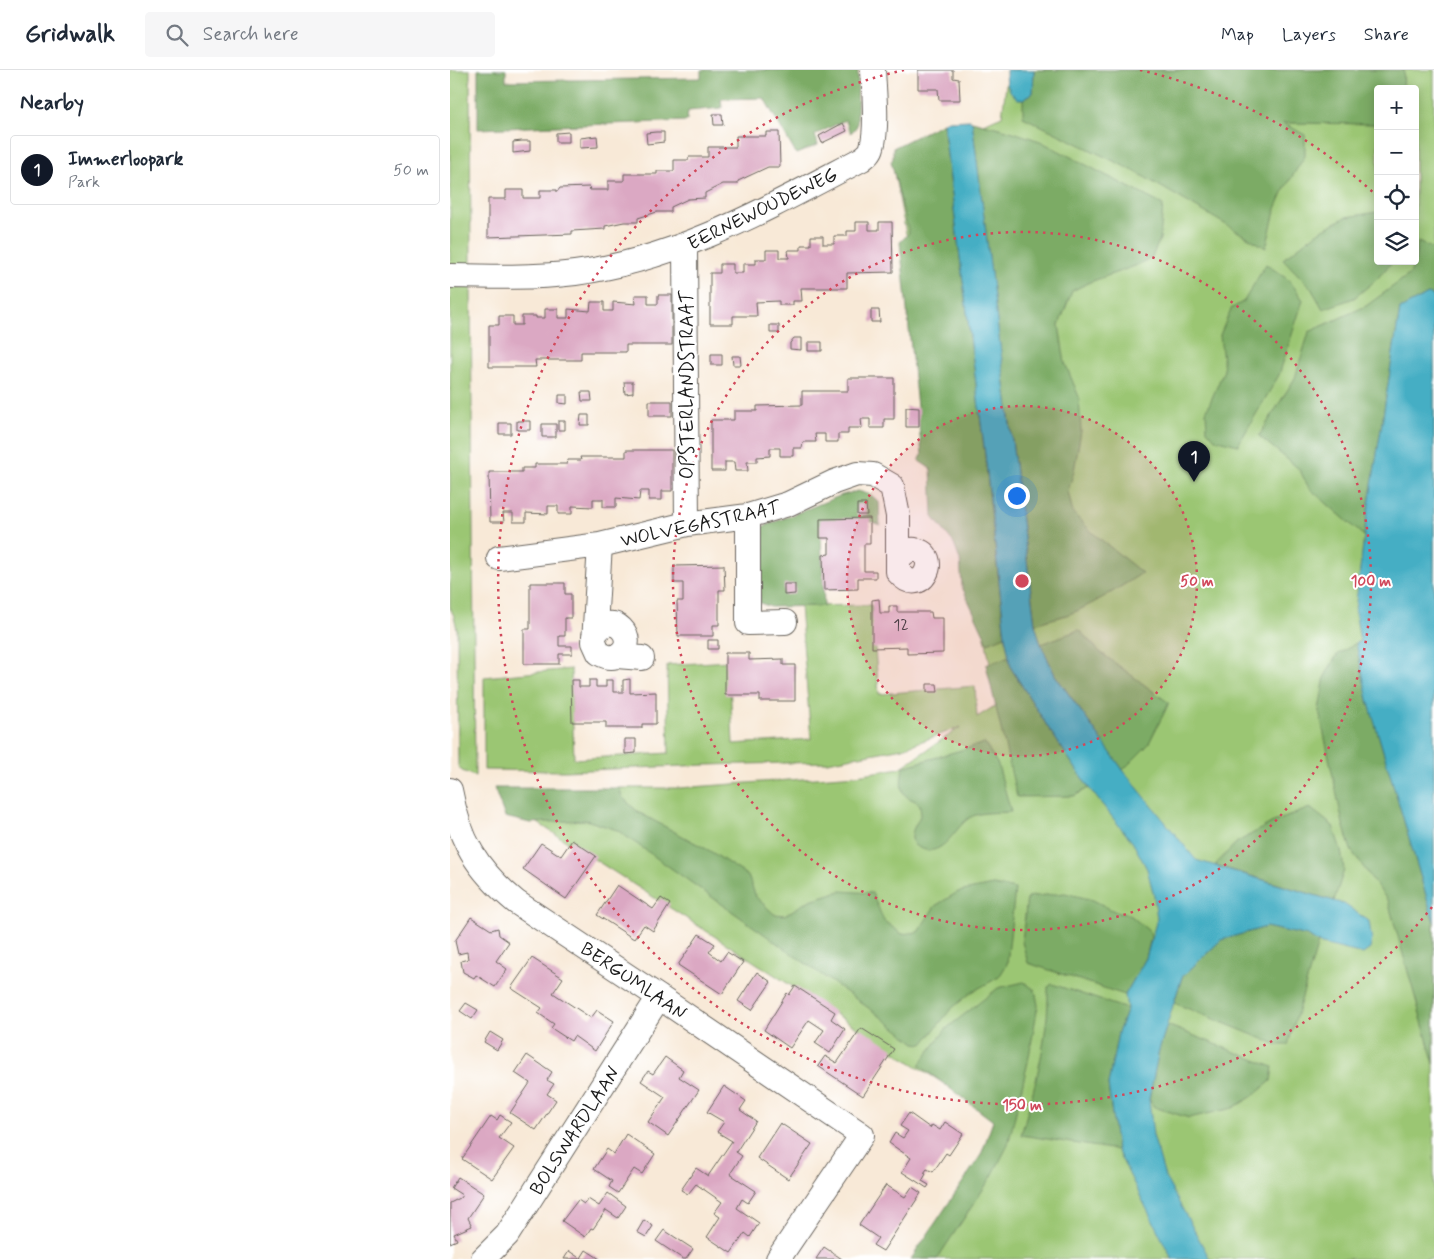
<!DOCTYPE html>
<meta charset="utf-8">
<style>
body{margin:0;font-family:Mynerve,sans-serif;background:#f6f6f7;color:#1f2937}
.controls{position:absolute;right:15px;top:15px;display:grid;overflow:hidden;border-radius:5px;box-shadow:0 2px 12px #0003}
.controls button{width:45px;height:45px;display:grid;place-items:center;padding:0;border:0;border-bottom:1px solid #e0e1e3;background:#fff;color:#1f2937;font:25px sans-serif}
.you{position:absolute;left:566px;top:425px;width:18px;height:18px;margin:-12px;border:4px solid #fff;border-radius:50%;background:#1a73e8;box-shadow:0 0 0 8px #1a73e833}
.badge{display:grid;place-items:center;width:32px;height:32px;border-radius:50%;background:#111827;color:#fff;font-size:16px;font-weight:700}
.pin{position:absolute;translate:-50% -41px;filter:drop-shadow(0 1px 2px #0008)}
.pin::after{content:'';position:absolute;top:26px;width:18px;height:15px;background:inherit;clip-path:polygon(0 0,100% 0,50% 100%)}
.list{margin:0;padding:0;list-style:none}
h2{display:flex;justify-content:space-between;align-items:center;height:65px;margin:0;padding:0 20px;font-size:21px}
h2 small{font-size:16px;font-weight:400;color:#747a83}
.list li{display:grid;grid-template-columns:32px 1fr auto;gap:15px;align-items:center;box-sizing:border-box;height:70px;margin:0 10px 10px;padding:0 10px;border:1px solid #e0e1e3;border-radius:5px}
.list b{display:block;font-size:19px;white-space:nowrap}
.list p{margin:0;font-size:16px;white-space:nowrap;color:#747a83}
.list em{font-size:16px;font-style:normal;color:#747a83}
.icon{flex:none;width:28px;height:28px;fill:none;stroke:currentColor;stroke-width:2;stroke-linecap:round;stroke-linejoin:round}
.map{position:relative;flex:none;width:984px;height:1189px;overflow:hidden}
header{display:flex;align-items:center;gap:30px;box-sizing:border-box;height:70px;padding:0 25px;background:#fff;border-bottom:1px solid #e0e1e3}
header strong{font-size:24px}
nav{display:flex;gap:28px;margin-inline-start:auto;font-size:18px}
.search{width:350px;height:45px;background:#f6f6f7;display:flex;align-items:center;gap:12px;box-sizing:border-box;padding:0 18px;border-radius:5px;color:#747a83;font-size:19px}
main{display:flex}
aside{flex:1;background:#fff}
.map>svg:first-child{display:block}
.green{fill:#9bc673;stroke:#5c7148;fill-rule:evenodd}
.forest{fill:#7cab65;stroke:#4c6440}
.water{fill:#45aec4;stroke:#306570}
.building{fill:#dba8c3}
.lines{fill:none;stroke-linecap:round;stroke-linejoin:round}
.minor-casing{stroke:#69645d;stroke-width:26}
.minor{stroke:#fff;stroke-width:24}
.ring{fill:none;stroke:#d1495b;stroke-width:2.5;stroke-dasharray:2.5 5}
.labels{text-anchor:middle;stroke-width:4;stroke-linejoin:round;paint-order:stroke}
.number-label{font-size:16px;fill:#4c3f46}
.street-label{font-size:19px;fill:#1c1c1c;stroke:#fff}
.centre{fill:#d1495b;stroke:#fff;stroke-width:2.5}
.ring-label{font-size:15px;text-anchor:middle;font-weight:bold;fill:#d1495b;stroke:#fff;stroke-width:4;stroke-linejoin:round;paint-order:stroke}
</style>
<header>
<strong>Gridwalk</strong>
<div class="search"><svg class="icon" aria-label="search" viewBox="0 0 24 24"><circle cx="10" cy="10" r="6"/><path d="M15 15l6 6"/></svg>Search here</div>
<nav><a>Map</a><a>Layers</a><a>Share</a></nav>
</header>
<main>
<aside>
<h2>Nearby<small></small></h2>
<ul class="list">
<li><span class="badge">1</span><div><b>Immerloopark</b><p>Park</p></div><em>50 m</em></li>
</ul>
</aside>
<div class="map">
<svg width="984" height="1189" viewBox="0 0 984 1189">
<rect width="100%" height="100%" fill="#fff"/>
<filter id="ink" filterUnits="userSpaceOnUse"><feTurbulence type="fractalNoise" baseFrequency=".02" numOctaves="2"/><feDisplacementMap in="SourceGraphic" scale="10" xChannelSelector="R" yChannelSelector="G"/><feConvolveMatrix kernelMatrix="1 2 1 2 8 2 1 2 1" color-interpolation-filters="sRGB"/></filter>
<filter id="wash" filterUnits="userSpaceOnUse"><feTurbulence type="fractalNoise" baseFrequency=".0096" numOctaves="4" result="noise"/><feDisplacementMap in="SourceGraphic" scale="20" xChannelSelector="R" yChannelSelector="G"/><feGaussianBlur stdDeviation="1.12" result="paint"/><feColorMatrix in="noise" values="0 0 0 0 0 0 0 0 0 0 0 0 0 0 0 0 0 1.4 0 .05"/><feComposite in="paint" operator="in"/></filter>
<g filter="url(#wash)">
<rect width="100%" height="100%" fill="#f8e9d7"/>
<path class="green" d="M0,0h20l1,196 -21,-1z
M558,0h426v1189h-512l82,-116 -5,-24 -497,-319 119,-9 -1,-3h59l178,-13 43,-7 61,-41 -58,21 -76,14 -121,3 -141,6 -81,-1v-93l87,-8 3,90 95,-6 -2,-88 62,-4 4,83 78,-5 -11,-133 71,-1 8,89 96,-8 2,31 21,-13 -106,-542 110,-46zM928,19h37v172h-37z
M0,217h21l4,489 -13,-5 -4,-5 -1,-137 -3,-13 -4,-8z"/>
<path class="forest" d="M28,0h28v11l195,-3v-8h157l-1,56 -6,7 -6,-13 -30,15 3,10 -22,9 -32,-56 -43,1 1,9 -34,3 -1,10 -209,8z
M584,0h370l-1,19h-25v35l-95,-1 22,12v21l-20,32 -10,23 -9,37 -132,-77 -111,-54v-18l10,-6z
M522,51l35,9 33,11 123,64 -3,34 -8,18 -17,9 -45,16 -18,9 -13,34 6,38 14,34 2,34 -7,40 -6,20 5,22 20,20 49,40c-21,14 -42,27 -65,38 -13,6 -28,8 -42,13z
M493,53l42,332 20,181 -17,7 -26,-56 -2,-27 -7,-18 -20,-25 -2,-48 -12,-8 3,-6 -22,-213 9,-9 -18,-72 2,-2v-11z
M928,142v49h15l-17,19 -22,18 -31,11 -12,-21 -28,-29 35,-27 28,-15z
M968,172l16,7v47l-6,-2 -28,15 -36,227 -55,-48 -10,-19 -40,-33 36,-58 14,-46 57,-26 44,-32 5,-13z
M816,194l24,17 13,19 -24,75 -41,70 -23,-6 -8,-9 -1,-18 18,-42 -4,-35 11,-26 13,-8z
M408,421l13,4 8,7 1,23 -16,-6 -43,15 3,72 -53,1 -11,-4 -1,-51 -2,-18 5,-7 80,-32z
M629,560l21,22 69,51 -21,42 -25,25 -68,-95 -14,-31z
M906,573l12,57 66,222v142l-46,-163 -37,-51 -8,-26 -24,-114 6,-34 12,-21z
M559,586l2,12 38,61 40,59 -15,8 -57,1 -31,-132z
M535,673l13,22 13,47c-12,1 -31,-1 -42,6 -18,13 -27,45 -55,27 -8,-17 10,-24 6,-38 -1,-7 -11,-7 -15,-12 -6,-7 -3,-19 -2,-28z
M44,718h126l2,9 16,15 72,39 38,25 8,21 18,17 11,1 25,-15 30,-9 32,2 12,28 18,13 16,-2 17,-26 23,-14 35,-7 22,4 -8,75 -8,13 -27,15 -21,17 -28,35 -8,-1 -38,-29 -260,-184 -31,-10 -56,3 -25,-6z
M860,738l23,18 8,24 3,20 -10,31 -119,-36 21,-22 35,-20z
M615,823l28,7 25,13 11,1 21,18 1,5 -5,21 -21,37 -97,-32 -6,-21 5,-45z
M816,857l42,9 10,7 -30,102h-10l-104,-42 8,-26 39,-37z
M574,912l11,8 3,15 -10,57 -20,83 -16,31 -55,83h-26l70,-104 12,-34 -74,-56 28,-37 51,-40z
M602,914l75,25 -9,24 -10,52 9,65 -96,-15c10,-36 21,-72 25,-110 2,-12 2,-26 2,-38z
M717,955l106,42 -2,14 -18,15 -20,12 -44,10 -35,-11 -5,-8 10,-49z"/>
<path class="water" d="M556,0h28l-1,23 -10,6h-5c-11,-9 -12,-15 -12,-29z
M520,50l2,1 63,503 6,20 14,31 68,95 73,90 148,44 25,17 3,19 -2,9 -7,5 -45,-11 -10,-7 -42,-9 -45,13 -39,37 -23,73 -10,49 4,36 12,42 45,82h-38l-55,-109 -9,-65 10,-52 9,-24 -2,-14 21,-37 11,-39 -3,-23 -7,-27 -14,-26 -44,-55 -40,-59 -38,-61 -6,-32 -20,-181 -42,-332 4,-2z
M978,224l6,2v626l-66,-222 -12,-57 4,-2 -5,-31 9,-74 36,-227z"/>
<g id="blocks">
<path class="building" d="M468,0h35v8l6,1 1,21h-21l-1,-11h-20z
M263,44h9l1,11h-9z
M393,53l4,8 -25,12 -3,-7z
M119,62v10h-13v-9z
M206,62h8v10l-17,2 -1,-11z
M316,62h13l1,35h-12l-30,14v3h-15l-18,9v5l-17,1 -17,8v5h-14l-19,6v4h-14l-19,4v3l-33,2v3l-84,3v-38h18v-9h17v8h17v-8h17v2l3,-4 29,-1 1,3h18v-9h16v-7h33v-3h17v-11h14l1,-3h19v-10h28v-11h30z
M147,66l1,11 -18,1v-10z
M72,71h8v10l-17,2v-11z
M406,152h13v8h10v-8h13l1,50 -46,1v15h-46l1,13h-9v4h-14v-4l-23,1 1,14h-24v8h-23v-51h10v-9h13v9h10v-9h13v-5h10v-9h13v8h10l-1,-8h13v-5h10v-9h12v8h11v-8h13v-5h9z
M185,225h13v9h10v-9h14v50h-46v7h-45v8h-46l1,7h-47v-42h10v-9h14v9h9v-9h14v2h9v-9h13v9h10v-9l22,2 1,-9h13v9h9v-9l23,2z
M421,240h8l1,12h-9z
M320,255h9v8h-9z
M344,268h7v12l-11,-1v-6z
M358,272h14v9h-14z
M261,284h11v11h-11z
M282,286h8l1,9h-8z
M398,308h46v41h-10v9h-14v-9h-9l1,9h-14v6h-10v8h-13v-8h-10l1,8h-13l-1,6h-9v8h-13v-8h-10v8l-13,1v5h-10l1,9h-13l-1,-9h-9v9h-14v-51h23v-9h23v-5l45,-1v-14h46z
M174,312h9v11l-8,1z
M131,322h10l1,9h-10z
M109,325h8v9l-8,-1z
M199,331h23v15h-23z
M456,337l13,1v19h-13z
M131,345h8v10h-9z
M67,351h13v9h-13z
M108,351h7v9h-7z
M49,353h12v11h-12z
M92,354h14v13h-14z
M176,380h46v41h-10v9h-13v-9h-9l-1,9 -23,-2v9h-13v-8h-10v8l-21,-1v8h-14v-8h-10v8l-22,-1v9h-13v-9h-10l1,9h-14l-1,-50h33v-4h13v-4h32l1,-4h13l-1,-3h46z
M407,434h9l1,11h-10z
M420,448v26h-6v27h12v7h-18v11l-34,1 -1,-35 6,-1v-16h-9v-19z
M274,495l1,25h-6v35h-6v11h-35l-1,-35h6v-18h-9v-17z
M80,513h35v11h6v24h-6v18h-6v10h13v8h-13v10h-35v-35h6z
M334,514h11v10l-11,1z
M429,529l1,14h9v-7h8v6h34l1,6h11v35l-36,1v-7l-35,1v-48z
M258,570h10v9h-10z
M275,583h24v7l34,-1v6h12v36h-35v-6h-35z
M180,609v14l26,-1v32h-14v4h-36v-6h-34l-1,-42h8v7h10v-7h7v7h10v-7h7v12h10v-12z
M477,614h10l1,8h-11z
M175,669h11v14l-11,1z
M122,770l24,16 -30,43 -43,-30 18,-26 20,13z
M167,815l36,24 8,-11 9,6 -17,27 -9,-6 -10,14 -37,-24z
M21,847l20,13 7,-2 1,7 10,7 -13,19 11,8 -12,18 -19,-12 -2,3 -11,-6 -2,-11 7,-2 -1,-7 -9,2 -3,-13z
M249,864l16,10 -6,8 12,9 6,-9 16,10 -21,32 -44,-29z
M82,888l31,20 -10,15 38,25 6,-8 17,11 -19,30 -21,-15 -3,5 -20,-13 3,-4 -16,-11 4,-5 -31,-20z
M307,902l14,10 -19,28 -14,-9z
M345,916l40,26 -4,7 14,10 -15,24 -15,-10 9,-13 -15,-10 -19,28 -26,-18 23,-37 2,2z
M16,933l12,7 -6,9 -12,-8z
M411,958l33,21 -31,47 -45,-30 7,-10 12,7z
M40,962l13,8 -6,10 -13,-8z
M77,985l25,17 -5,8 7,4 -7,10 9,6 -20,30 -26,-17 20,-30 -15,-10z
M215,987l18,13 -4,7 20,13 -31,46 -20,-14 17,-25 -24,-16 7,-10 5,3z
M274,1016l22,15 -6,9 16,11 -20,31 6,4 -12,18 26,17 -8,12 -6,-4 -5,9 22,15 -9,14 -5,-4 -14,20 -24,-16 13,-20 -6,-4 8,-11 -26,-18 -8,10 -7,-4 15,-22 12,8 24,-35 -15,-9 7,-10 -17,-10z
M459,1043l21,15 2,-3 8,5 5,-8 18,12 -14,21 -3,-2 -13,19 -6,-3 -3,4 2,1 -4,7 7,4 -2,3 -25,-16 9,-14 -22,-15 6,-10 8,5 5,-7 -8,-5z
M50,1045l11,7 -12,16 15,10 -22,31 -30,-20 29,-43 6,4z
M330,1053l32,21 -24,35 -31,-21z
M176,1064l29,20 -13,20 -8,-5 -16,24 -9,-6 3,-6 -18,-12 13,-20 7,5z
M8,1107l26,17 -16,24 4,8 -18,8 3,6 -7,3v-40l10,-5 2,-3 -11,-7z
M436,1115l19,12 7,-10 9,6 -38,58 -10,-6 5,-7 -19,-13z
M158,1123l18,13 -8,12 -12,-8 -13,19 -2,-1 -6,9 -23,-16 16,-21 6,4 4,-5 11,7z
M194,1150l9,6 -7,11 -9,-5z
M214,1160l29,19 -7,10h-3l-27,-18z
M374,1177l18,12h-26z
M136,1180l14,9h-18l-1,-1z
M119,1181l12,8h-17z"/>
</g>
</g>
<g filter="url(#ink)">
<use href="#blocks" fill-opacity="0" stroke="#69645d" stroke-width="1"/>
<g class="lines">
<defs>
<path id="minor" d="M235,176l2,278
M0,206c41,1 84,2 125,-3 105,-14 195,-66 287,-114 5,-4 9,-7 10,-12 6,-20 2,-56 1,-77
M298,446v107l37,-1
M49,488l101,-13 87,-21 61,-8 40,-12 46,-22 23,-8 16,1 19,11 6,30v56c24,29 44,-18 17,-22 -8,-1 -13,4 -17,10
M144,566c17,-31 48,5 24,19 -6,4 -12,2 -19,-2l-5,-11 6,-97
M167,586l25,2
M0,720c9,50 27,80 66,112l143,95 203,138 -84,124
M33,1189l24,-24 152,-238"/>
</defs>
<use href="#minor" class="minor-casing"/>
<use href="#minor" class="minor"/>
</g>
</g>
<circle cx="572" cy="511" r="175" fill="#d1495b" fill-opacity=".12"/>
<g class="ring">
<circle cx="572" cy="511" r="175"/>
<circle cx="572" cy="511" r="349"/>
<path d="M982 837A524 524 0 1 1 454 0M690 0A524 524 0 0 1 926 125"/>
</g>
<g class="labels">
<g class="number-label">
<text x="451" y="560">12</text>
</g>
<g class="street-label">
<text transform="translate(312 138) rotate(-26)" y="7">EERNEWOUDEWEG</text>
<text transform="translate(236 315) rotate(-90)" y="7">OPSTERLANDSTRAAT</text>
<text transform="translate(250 453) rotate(-12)" y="7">WOLVEGASTRAAT</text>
<text transform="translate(184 910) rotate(34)" y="7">BERGUMLAAN</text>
<text transform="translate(124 1060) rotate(-57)" y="7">BOLSWARDLAAN</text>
</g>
</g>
<circle cx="572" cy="511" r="8" class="centre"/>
<g class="ring-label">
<text x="747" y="516">50 m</text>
<text x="921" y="516">100 m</text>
<text x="572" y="1040">150 m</text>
</g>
</svg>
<div class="controls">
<button>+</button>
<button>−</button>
<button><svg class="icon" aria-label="locate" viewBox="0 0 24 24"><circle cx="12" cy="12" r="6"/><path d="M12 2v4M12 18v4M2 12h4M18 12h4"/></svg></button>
<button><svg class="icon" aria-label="layers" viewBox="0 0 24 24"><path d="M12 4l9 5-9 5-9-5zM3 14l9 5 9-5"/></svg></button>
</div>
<div class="you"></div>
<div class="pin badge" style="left:744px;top:412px">1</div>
</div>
</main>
